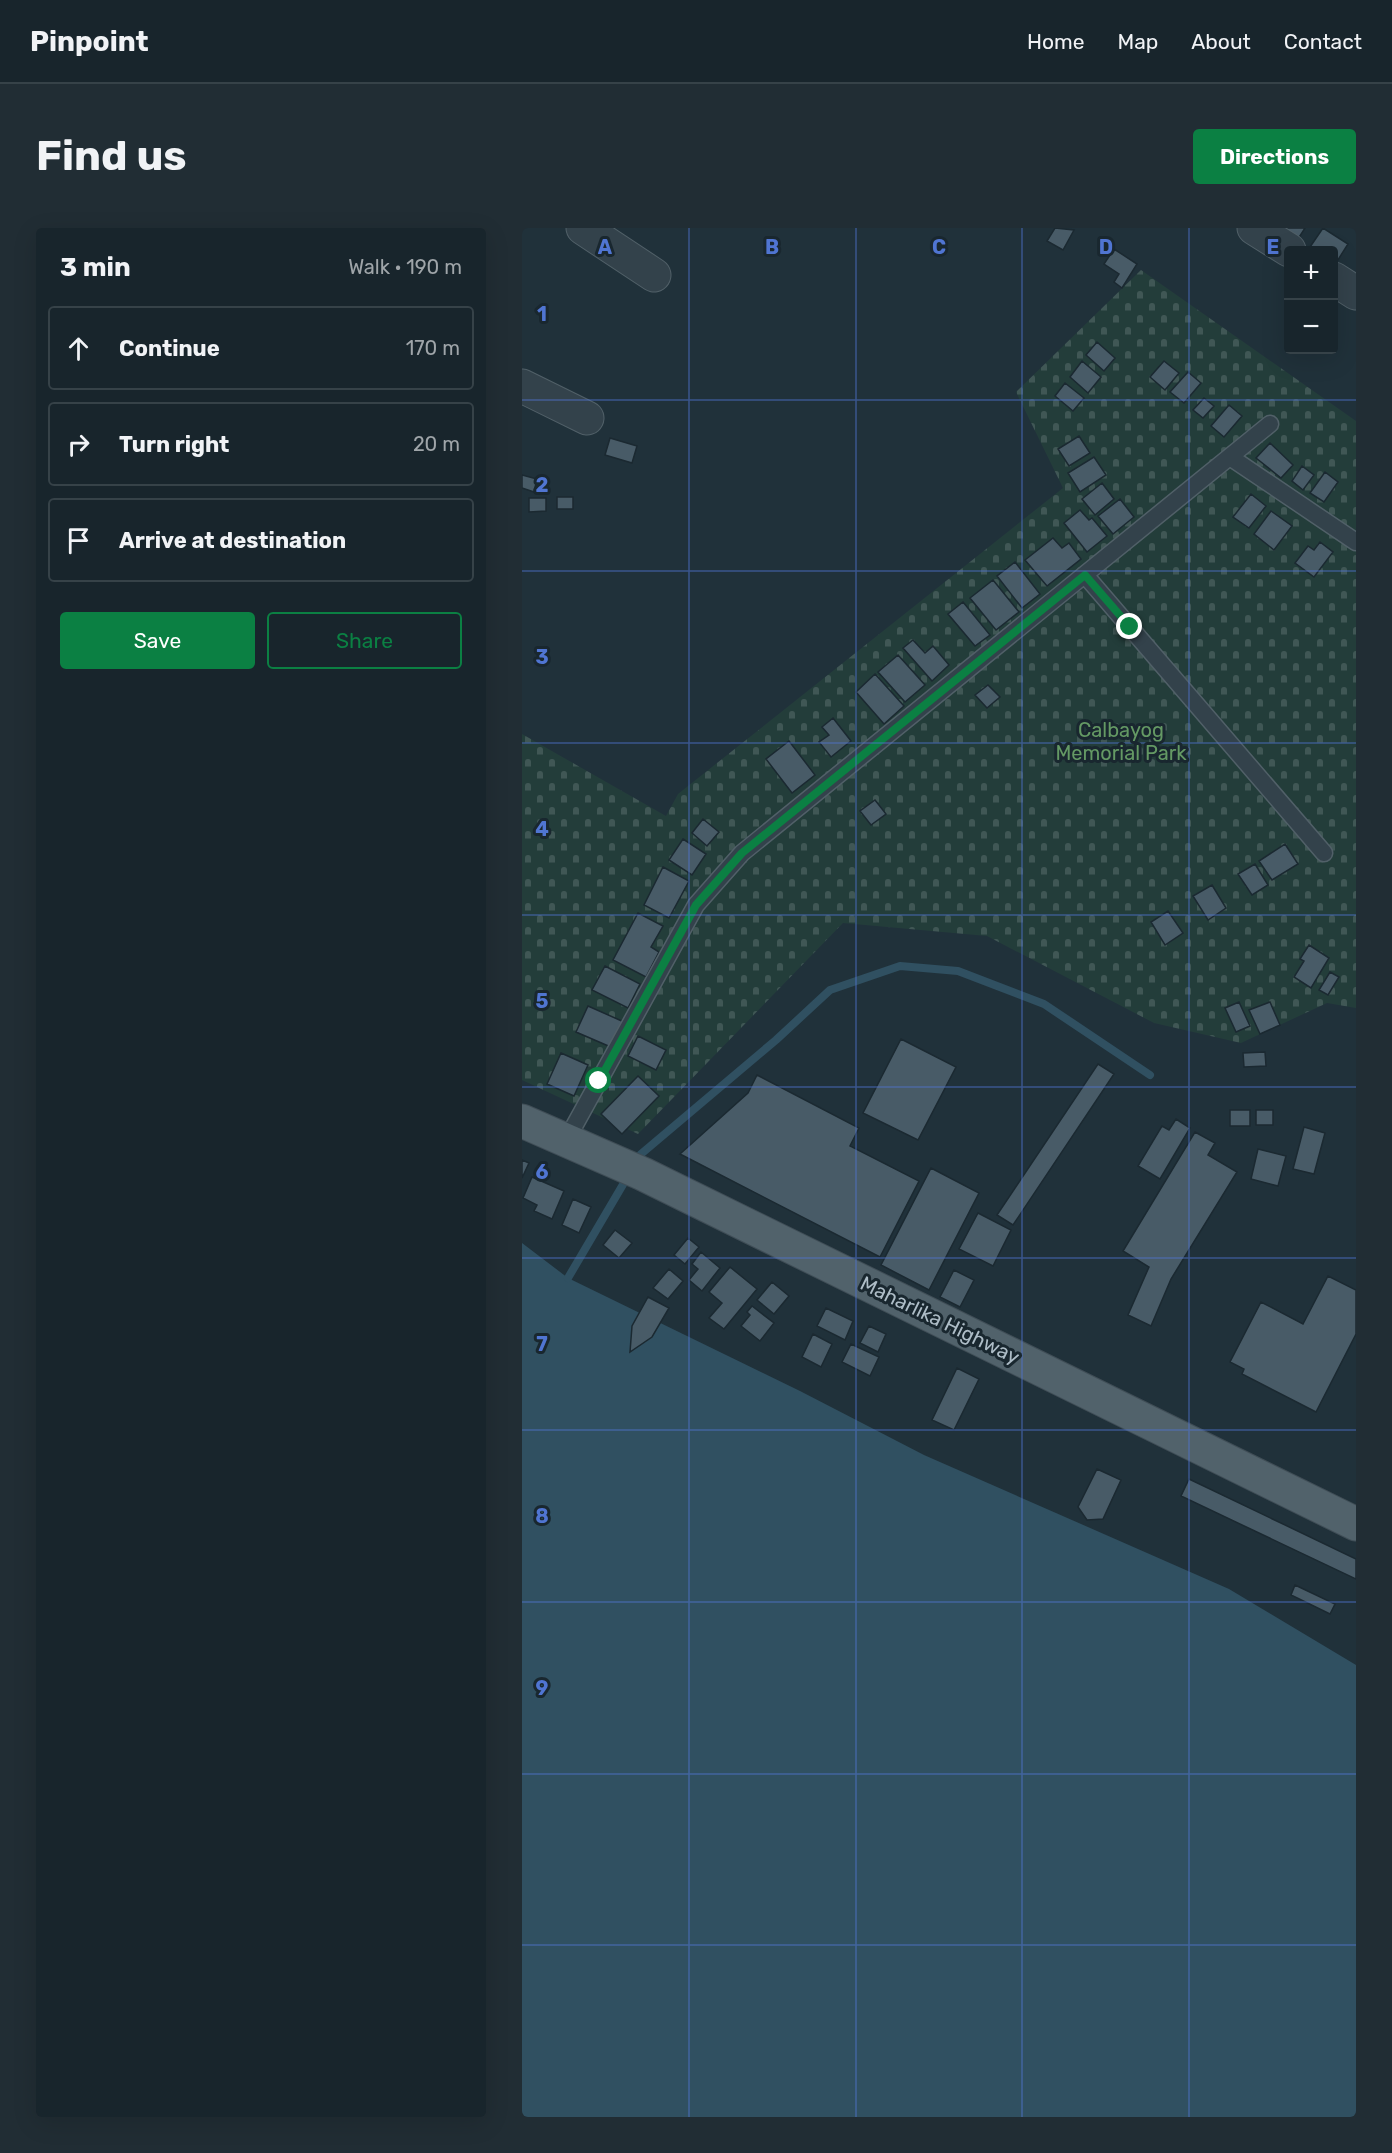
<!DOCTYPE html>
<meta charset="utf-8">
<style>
body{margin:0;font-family:Rubik,sans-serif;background:#212d34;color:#f1f3f6}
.controls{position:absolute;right:18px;top:18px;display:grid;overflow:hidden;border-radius:6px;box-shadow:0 6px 24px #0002}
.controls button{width:54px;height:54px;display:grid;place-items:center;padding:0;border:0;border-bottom:2px solid #364248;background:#18252c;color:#f1f3f6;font:30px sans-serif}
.stop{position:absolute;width:18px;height:18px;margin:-14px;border:4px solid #0b8043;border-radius:50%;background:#fff}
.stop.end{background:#0b8043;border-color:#fff;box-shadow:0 2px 6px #0008}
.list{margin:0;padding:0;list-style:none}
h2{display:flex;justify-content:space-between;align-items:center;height:78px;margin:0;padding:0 24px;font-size:26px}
h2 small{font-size:20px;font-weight:400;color:#9fa5a9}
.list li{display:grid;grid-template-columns:39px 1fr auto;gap:18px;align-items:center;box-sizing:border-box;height:84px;margin:0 12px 12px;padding:0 12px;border:2px solid #364248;border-radius:6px}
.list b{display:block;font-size:22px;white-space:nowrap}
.list em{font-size:20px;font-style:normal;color:#9fa5a9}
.actions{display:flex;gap:12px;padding:18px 24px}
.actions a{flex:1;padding:14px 0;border:2px solid #0b8043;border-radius:6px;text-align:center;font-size:21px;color:#0b8043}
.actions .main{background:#0b8043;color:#fff}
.icon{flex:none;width:33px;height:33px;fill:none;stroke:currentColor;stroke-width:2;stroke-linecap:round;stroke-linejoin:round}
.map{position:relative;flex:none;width:834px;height:1889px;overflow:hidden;border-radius:6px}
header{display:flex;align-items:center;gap:36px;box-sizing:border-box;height:84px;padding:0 30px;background:#18252c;border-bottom:2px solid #364248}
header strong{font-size:28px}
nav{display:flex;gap:33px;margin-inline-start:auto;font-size:21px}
.intro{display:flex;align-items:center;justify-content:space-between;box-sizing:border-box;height:144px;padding:0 36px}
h1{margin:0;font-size:42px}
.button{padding:15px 27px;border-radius:6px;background:#0b8043;color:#fff;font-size:21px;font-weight:700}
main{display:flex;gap:36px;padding:0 36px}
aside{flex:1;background:#18252c;border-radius:6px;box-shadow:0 6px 24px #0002}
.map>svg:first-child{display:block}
.cemetery{fill:url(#cemetery-stones)}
.water{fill:#305061}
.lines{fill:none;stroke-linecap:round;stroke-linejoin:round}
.stream{stroke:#305061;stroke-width:8}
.building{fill:#485b67;stroke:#1b2931;stroke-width:1.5}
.service-casing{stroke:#516068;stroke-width:19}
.minor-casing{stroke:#516068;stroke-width:35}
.primary-casing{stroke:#404e57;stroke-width:35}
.service{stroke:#33424b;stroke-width:16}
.minor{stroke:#33424b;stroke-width:33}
.primary{stroke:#51626b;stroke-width:33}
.route{stroke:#0b8043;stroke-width:8}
.grid{fill:none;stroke:#5075d2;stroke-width:1.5;stroke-opacity:0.55}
.labels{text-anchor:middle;stroke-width:6;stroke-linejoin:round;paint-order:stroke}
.park-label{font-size:20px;fill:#649964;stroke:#19272f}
.street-label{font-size:20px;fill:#aebdc7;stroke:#19272f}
.grid-label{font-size:20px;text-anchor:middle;font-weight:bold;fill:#5075d2;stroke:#19272f;stroke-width:6;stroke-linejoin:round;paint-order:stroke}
</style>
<header>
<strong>Pinpoint</strong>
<nav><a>Home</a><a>Map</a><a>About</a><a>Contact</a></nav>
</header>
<div class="intro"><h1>Find us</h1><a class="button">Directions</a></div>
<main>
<aside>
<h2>3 min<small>Walk · 190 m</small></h2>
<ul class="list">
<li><svg class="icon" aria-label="ahead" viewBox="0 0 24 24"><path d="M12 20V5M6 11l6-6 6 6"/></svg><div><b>Continue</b></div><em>170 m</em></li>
<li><svg class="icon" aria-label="right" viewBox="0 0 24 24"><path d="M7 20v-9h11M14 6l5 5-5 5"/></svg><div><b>Turn right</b></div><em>20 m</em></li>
<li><svg class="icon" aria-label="arrive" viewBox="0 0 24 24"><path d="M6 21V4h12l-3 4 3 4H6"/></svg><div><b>Arrive at destination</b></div></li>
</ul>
<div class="actions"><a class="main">Save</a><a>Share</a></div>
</aside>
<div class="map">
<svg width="834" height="1889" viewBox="0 0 834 1889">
<defs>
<pattern id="cemetery-stones" width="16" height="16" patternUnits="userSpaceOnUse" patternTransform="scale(1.5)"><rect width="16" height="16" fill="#233d3a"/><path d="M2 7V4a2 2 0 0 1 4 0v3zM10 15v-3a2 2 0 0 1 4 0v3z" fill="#405755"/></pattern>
</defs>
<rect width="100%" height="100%" fill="#20313a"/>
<path class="cemetery" d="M619,42l215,151v587l-29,-5 -86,40 -87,-20 -167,-87 -144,-13 -205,211 -116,-54v-346l144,82 12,-22 385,-306 -47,-96z"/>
<path class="water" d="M0,1015l46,35 232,113 124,64 305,134 127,76v452h-834z"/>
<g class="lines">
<path class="stream" d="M113,937l6,-11 135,-114 54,-50 70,-24 58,5 86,33 106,71
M46,1050l60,-102"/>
</g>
<path class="building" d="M533,0l19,2 -11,20 -16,-9z
M758,0h25l-7,11z
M801,0l25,16 -12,19 -2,-1v-12h-18l-6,-3z
M592,21l23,15 -15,24 -8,-6 5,-8 -15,-10z
M575,114l18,16 -11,13 -18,-16z
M560,133l19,16 -13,16 -18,-16z
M642,133l15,12 -14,17 -15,-13z
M666,144l13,11 -17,20 -14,-11z
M543,155l19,15 -11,13 -18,-15z
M682,170l10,8 -11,12 -10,-8z
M707,177l13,11 -18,21 -13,-11z
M557,208l11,17 -21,13 -11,-17z
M88,210l27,8 -5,17 -27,-8z
M748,215l23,22 -12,13 -25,-20z
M572,229l12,18 -26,17 -12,-19z
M780,238l12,9 -11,15 -11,-9z
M803,244l13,10 -14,20 -14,-9z
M0,247l15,4 -3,13 -12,-4z
M580,255l12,16 -19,16 -13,-16z
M729,266l15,12 -17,22 -16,-11z
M35,269h16v12h-16z
M7,270h17v13l-17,1z
M598,271l14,18 -21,17 -15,-18z
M558,282l9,10 3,-2 15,18 -20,16 -23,-29z
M749,283l21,15 -18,24 -20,-16z
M531,310l9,10 7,-5 12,16 -34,27 -22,-26z
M798,314l13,10 -19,25 -19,-14 13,-17 6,4z
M493,334l25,32 -18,14 -25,-32z
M471,352l26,32 -23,18 -26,-32z
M441,374l27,33 -15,11 -27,-32z
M391,412l12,13 8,-7 16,19 -17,16 -29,-33z
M376,427l27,30 -20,17 -27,-30z
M353,446l29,32 -20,18 -28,-32z
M466,457l12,12 -13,11 -12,-13z
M311,490l18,23 -20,16 -12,-15 10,-7 -7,-8z
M267,513l26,34 -23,18 -26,-34z
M353,572l11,14 -15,11 -11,-14z
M181,591l16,13 -12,14 -15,-13z
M161,611l23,15 -14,21 -23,-15z
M763,616l13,20 -26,16 -13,-19z
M733,636l13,21 -16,10 -14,-21z
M141,639l26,14 -20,37 -25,-13z
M690,657l14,23 -18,12 -15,-24z
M646,683l15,22 -18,12 -14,-23z
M116,685l25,13 -12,21 8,5 -13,25 -33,-17z
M787,717l20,13 -18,30 -17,-11 10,-16 -4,-2z
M83,738l35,18 -12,24 -36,-18z
M808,744l9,5 -11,18 -9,-5z
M717,774l11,24 -14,6 -11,-24z
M748,774l10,23 -20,9 -11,-24z
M66,778l36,16 -11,26 -37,-16z
M116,808l28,14 -10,20 -28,-14z
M379,811l55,28 -38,73 -55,-27z
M743,824l1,14 -22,1 -1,-14z
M39,825l27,12 -14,31 -27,-12z
M576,836l16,10 -101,151 -16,-10z
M235,847l102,53 -9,18 69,35 -39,76 -200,-103 68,-61z
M116,848l21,20 -37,38 -21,-20z
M708,882h20v16h-20z
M734,882h17v15h-17z
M654,891l14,9 -30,51 -22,-13 24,-40 7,4z
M782,899l21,6 -11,41 -21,-5z
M673,904l20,11 -7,12 29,17 -66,107 -20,47 -23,-11 21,-48 -26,-16z
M736,921l28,7 -8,30 -27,-7z
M0,932l7,3 -7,15z
M409,940l48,25 -50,97 -48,-25z
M10,949l32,14 -12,28 -18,-8 3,-6 -14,-7z
M51,971l18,8 -12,26 -17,-8z
M456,985l33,17 -18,36 -34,-17z
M93,1002l17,13 -13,15 -16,-13z
M166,1010l11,9 -14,17 -11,-9z
M179,1024l19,16 -18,23 -13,-11 9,-11 -6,-5z
M208,1039l27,22 -33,40 -15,-11 13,-15 -13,-11z
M147,1041l14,12 -15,18 -15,-11z
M432,1042l20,10 -14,27 -20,-10z
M806,1048l28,14v44l-40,78 -74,-38 2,-5 -14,-7 31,-60 42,22z
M250,1054l17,14 -15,18 -17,-14z
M126,1069l21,11 -17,29 -22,15 2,-26z
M230,1078l22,17 -14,18 -19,-15 9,-11 -3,-3z
M304,1080l27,13 -8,19 -28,-14z
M347,1098l17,8 -8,18 -18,-9z
M291,1106l19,10 -11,23 -19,-10z
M329,1116l28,13 -9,19 -28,-14z
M435,1140l22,11 -25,51 -22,-10z
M575,1241l24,11 -18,39 -16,1 -9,-13z
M667,1251l167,80v20l-175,-83z
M773,1357l40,19 -5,10 -39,-19z"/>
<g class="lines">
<defs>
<path id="service" d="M708,229l126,85
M563,347l239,278
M45,911l129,-234 46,-52 528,-429"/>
<path id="minor" d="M61,0l71,47
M732,0l35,22
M812,51l22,14
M0,158l65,32"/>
<path id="primary" d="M0,893l121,53 713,350"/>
</defs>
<use href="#service" class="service-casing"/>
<use href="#minor" class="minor-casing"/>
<use href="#primary" class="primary-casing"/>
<use href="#service" class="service"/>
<use href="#minor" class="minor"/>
<use href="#primary" class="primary"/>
</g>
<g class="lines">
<path class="route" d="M77,853l97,-176 46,-52 343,-278 45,52"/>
</g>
<path class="grid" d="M167,0v1889M334,0v1889M500,0v1889M667,0v1889M0,172h834M0,343h834M0,515h834M0,687h834M0,859h834M0,1030h834M0,1202h834M0,1374h834M0,1546h834M0,1717h834"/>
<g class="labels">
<g class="park-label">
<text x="599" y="509">Calbayog<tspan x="599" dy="23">Memorial Park</tspan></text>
</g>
<g class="street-label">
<text transform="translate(418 1092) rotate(26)" y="7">Maharlika Highway</text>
</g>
</g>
<g class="grid-label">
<text x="83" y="26">A</text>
<text x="250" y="26">B</text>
<text x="417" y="26">C</text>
<text x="584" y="26">D</text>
<text x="751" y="26">E</text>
<text x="20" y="93">1</text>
<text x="20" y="264">2</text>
<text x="20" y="436">3</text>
<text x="20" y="608">4</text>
<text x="20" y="780">5</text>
<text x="20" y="951">6</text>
<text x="20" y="1123">7</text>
<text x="20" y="1295">8</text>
<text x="20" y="1467">9</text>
</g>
</svg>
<div class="controls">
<button>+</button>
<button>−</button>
</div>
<div class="stop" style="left:77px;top:853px"></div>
<div class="stop end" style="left:608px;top:399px"></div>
</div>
</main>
